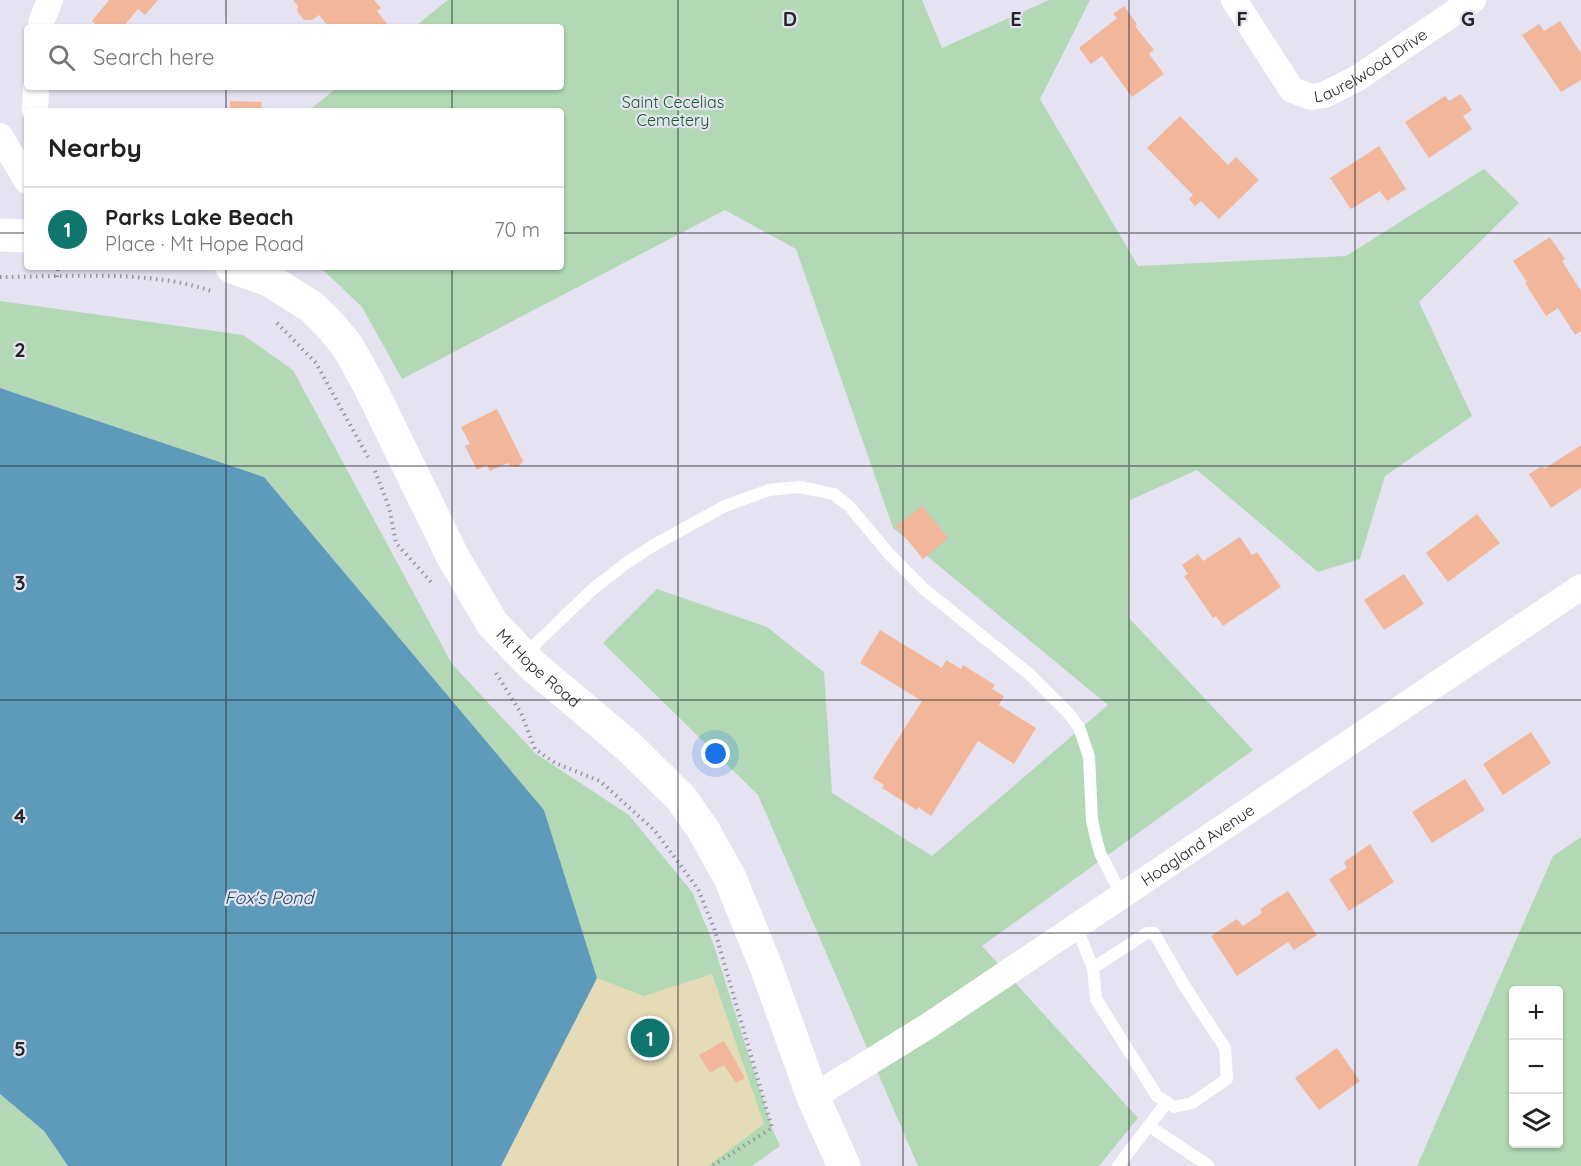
<!DOCTYPE html>
<meta charset="utf-8">
<style>
body{margin:0;font-family:Quicksand,sans-serif;background:#f6f6f6;color:#222}
.controls{position:absolute;right:18px;bottom:18px;display:grid;overflow:hidden;border-radius:6px;box-shadow:0 2px 4px #0004}
.controls button{width:54px;height:54px;display:grid;place-items:center;padding:0;border:0;border-bottom:2px solid #e0e0e0;background:#fff;color:#222;font:30px sans-serif}
.you{position:absolute;left:716px;top:754px;width:21px;height:21px;margin:-15px;border:4px solid #fff;border-radius:50%;background:#1a73e8;box-shadow:0 0 0 9px #1a73e833}
.badge{display:grid;place-items:center;width:39px;height:39px;border-radius:50%;background:#0f766e;color:#fff;font-size:20px;font-weight:700}
.pin{position:absolute;translate:-50% -50%;border:3px solid #fff;box-shadow:0 2px 6px #0006}
.list{margin:0;padding:0;list-style:none}
h2{display:flex;justify-content:space-between;align-items:center;height:78px;margin:0;padding:0 24px;font-size:26px}
h2 small{font-size:20px;font-weight:400;color:#767676}
.list li{display:grid;grid-template-columns:39px 1fr auto;gap:18px;align-items:center;box-sizing:border-box;height:84px;padding:0 24px;border-top:2px solid #e0e0e0}
.list b{display:block;font-size:22px;white-space:nowrap}
.list p{margin:0;font-size:20px;white-space:nowrap;color:#767676}
.list em{font-size:20px;font-style:normal;color:#767676}
.icon{flex:none;width:33px;height:33px;fill:none;stroke:currentColor;stroke-width:2;stroke-linecap:round;stroke-linejoin:round}
.map{position:relative;flex:none;width:1581px;height:1166px;overflow:hidden}
.search{position:absolute;background:#fff;box-shadow:0 2px 4px #0004;left:24px;top:24px;width:540px;height:66px;display:flex;align-items:center;gap:15px;box-sizing:border-box;padding:0 21px;border-radius:6px;color:#767676;font-size:22px}
.panel{position:absolute;background:#fff;box-shadow:0 2px 4px #0004;left:24px;top:108px;width:540px;height:162px;border-radius:6px}
.map>svg:first-child{display:block}
.green{fill:#b2d8b6;fill-rule:evenodd}
.sand{fill:#e5dcb7}
.water{fill:#5e9bbb}
.building{fill:#f2b79a}
.lines{fill:none;stroke-linecap:round;stroke-linejoin:round}
.path{stroke:#9796a0;stroke-width:4;stroke-dasharray:1.5 4.5;stroke-linecap:butt}
.lane{stroke:#fff;stroke-width:12}
.street{stroke:#fff;stroke-width:26}
.secondary{stroke:#fff;stroke-width:33}
.grid{fill:none;stroke:#242429;stroke-width:1.5;stroke-opacity:0.55}
.labels{text-anchor:middle;stroke-width:4.5;stroke-linejoin:round;paint-order:stroke}
.street-label{font-size:16px;fill:#242429;stroke:#e5e3f1}
.park-label{font-size:16px;fill:#155c27;stroke:#e5e3f1}
.water-label{font-size:18px;font-style:italic;fill:#184a61;stroke:#e5e3f1}
.grid-label{font-size:20px;text-anchor:middle;font-weight:bold;fill:#242429;stroke:#e5e3f1;stroke-width:4.5;stroke-linejoin:round;paint-order:stroke}
</style>
<div class="map">
<svg width="1581" height="1166" viewBox="0 0 1581 1166">
<rect width="100%" height="100%" fill="#e5e3f1"/>
<path class="green" d="M448,0h474l20,48 107,-48h41l-50,99 98,167 208,-10 138,-87 35,34 -100,99 53,114 -87,60 -25,83 -42,13 -121,-102 -67,30 -1,118 124,132 -271,196 156,172 -39,48h-181l-160,-371 -155,-152 54,-54 110,38 57,45 8,121 100,63 176,-151 -215,-177 -97,-279 -71,-39 -323,169 -40,-72 -42,-40h241v-156h-253l30,-24h223v-60h-147z
M0,301l243,34 50,35 159,294 84,90 93,61 63,77 20,48 60,188 8,18 -28,20h-251l96,-188 -53,-168 -280,-333 -264,-89z
M1581,837v329h-164l136,-310zM1514,990h44v154h-44z
M0,1094l44,37 24,35h-68z"/>
<path class="sand" d="M712,974l52,150 -56,42h-207l96,-188 47,18z"/>
<path class="water" d="M0,388l264,89 280,333 53,168 -96,188h-433l-24,-35 -44,-37z"/>
<path class="building" d="M109,0h49l-13,15 -7,-6 -15,18h-24l-7,-6z
M293,0h81l7,8 -4,3 11,14 -2,2h-57l-10,-12 -7,5h-8l-7,-9 1,-5z
M1124,6l13,18 -2,2 19,24 -5,4 15,20 -32,23 -30,-41 -11,8 -12,-16 38,-30 -4,-4z
M1560,21l21,32v27l-20,12 -39,-57 17,-11 5,7z
M1461,94l11,16 -9,6 9,13 -43,29 -24,-36 40,-26 4,5z
M230,101l32,1 -1,9h-31z
M1180,116l48,49 8,-8 23,23 -40,39 -18,-18 -6,5 -6,-7 4,-4 -46,-47z
M1379,146l27,43 -19,12 -7,-10 -29,18 -21,-31z
M1550,237l15,22 -3,2 19,30v40l-6,4 -17,-27 -12,8 -21,-33 2,-1 -14,-21z
M497,409l26,52 -5,6 -8,-1 -2,-3 -18,8 -3,-6 -10,5 -12,-24 5,-2 -9,-17z
M1581,445v43l-30,20 -22,-34 13,-8 2,3z
M922,506l26,32 -25,21 -27,-33z
M1477,514l23,29 -52,39 -22,-29z
M1240,537l12,18 5,-3 24,35 -58,39 -7,-10 -3,2 -29,-42 4,-2 -6,-9 16,-11 5,7z
M1404,574l20,30 -40,26 -20,-30z
M880,630l62,38 4,-8 15,9 2,-4 32,20 -3,4 12,7 -5,9 37,23 -22,36 -36,-23 -47,75 -13,-9 -1,3 -35,-22 2,-3 -11,-7 49,-77 -62,-38z
M1531,732l20,31 -48,32 -20,-31z
M1465,779l20,31 -53,33 -20,-31z
M1370,844l24,38 -45,29 -20,-32 18,-11 -3,-6z
M1288,891l29,44 -23,15 -6,-8 -51,34 -26,-40 26,-17 6,7 19,-13 -2,-4z
M724,1041l21,37 -9,5 -12,-18 -14,8 -11,-18z
M1337,1048l23,33 -41,29 -24,-32z"/>
<g class="lines">
<path class="path" d="M0,277c67,0 151,-8 214,15
M57,277l1,-10
M277,323l39,40 52,94
M375,471l14,36 7,36 35,39
M496,673l25,40 14,36 20,14 45,18 55,50 43,58 16,39 58,200 -60,38"/>
<path class="lane" d="M524,655l69,-66 32,-25 29,-19 71,-39 44,-16 30,-3 35,7 16,13 40,48 34,34 104,84 40,40 11,14 10,30 3,63 4,18 4,15 22,43
M1076,926l17,42 3,31 61,97 17,11 18,-4 35,-24 -2,-31 -41,-63 -30,-52h-7l-54,35
M1149,1126l60,40
M1118,1166l49,-64"/>
<g class="street">
<path id="s1" d="M1234,0l58,90 20,7 12,-2 32,-16 117,-79"/>
<path d="M41,27l1,-7 8,-20"/>
<path d="M35,111l1,-24"/>
<path d="M0,136l27,45"/>
<path id="s2" d="M813,1097l115,-71 653,-439"/>
</g>
<g class="secondary">
<path d="M0,235l27,1"/>
<path id="s3" d="M232,267l37,13 43,27 18,18 18,22 21,38 84,172 39,66 39,41 97,82 53,52 23,33 26,47 37,91 46,128 31,69"/>
</g>
</g>
<path class="grid" d="M226,0v27M452,0v27M678,0v1166M903,0v1166M1129,0v1166M1355,0v1166M226,87v24M452,87v24M0,233h27M561,233h1020M226,267v899M452,267v899M0,466h1581M0,700h1581M0,933h1581"/>
<g class="labels">
<g class="street-label">
<text dy="6" stroke="none"><textPath href="#s1" startOffset="195">Laurelwood Drive</textPath></text>
<text dy="6" stroke="none"><textPath href="#s3" startOffset="520">Mt Hope Road</textPath></text>
<text dy="6" stroke="none"><textPath href="#s2" startOffset="460">Hoagland Avenue</textPath></text>
</g>
<g class="park-label">
<text x="673" y="108">Saint Cecelias<tspan x="673" dy="18">Cemetery</tspan></text>
</g>
<g class="water-label">
<text x="269" y="904">Fox's Pond</text>
</g>
</g>
<g class="grid-label">
<text x="790" y="26">D</text>
<text x="1016" y="26">E</text>
<text x="1242" y="26">F</text>
<text x="1468" y="26">G</text>
<text x="20" y="357">2</text>
<text x="20" y="590">3</text>
<text x="20" y="823">4</text>
<text x="20" y="1056">5</text>
</g>
</svg>
<div class="controls">
<button>+</button>
<button>−</button>
<button><svg class="icon" aria-label="layers" viewBox="0 0 24 24"><path d="M12 4l9 5-9 5-9-5zM3 14l9 5 9-5"/></svg></button>
</div>
<div class="you"></div>
<div class="pin badge" style="left:650px;top:1038px">1</div>
<div class="search"><svg class="icon" aria-label="search" viewBox="0 0 24 24"><circle cx="10" cy="10" r="6"/><path d="M15 15l6 6"/></svg>Search here</div>
<section class="panel">
<h2>Nearby<small></small></h2>
<ul class="list">
<li><span class="badge">1</span><div><b>Parks Lake Beach</b><p>Place · Mt Hope Road</p></div><em>70 m</em></li>
</ul>
</section>
</div>
